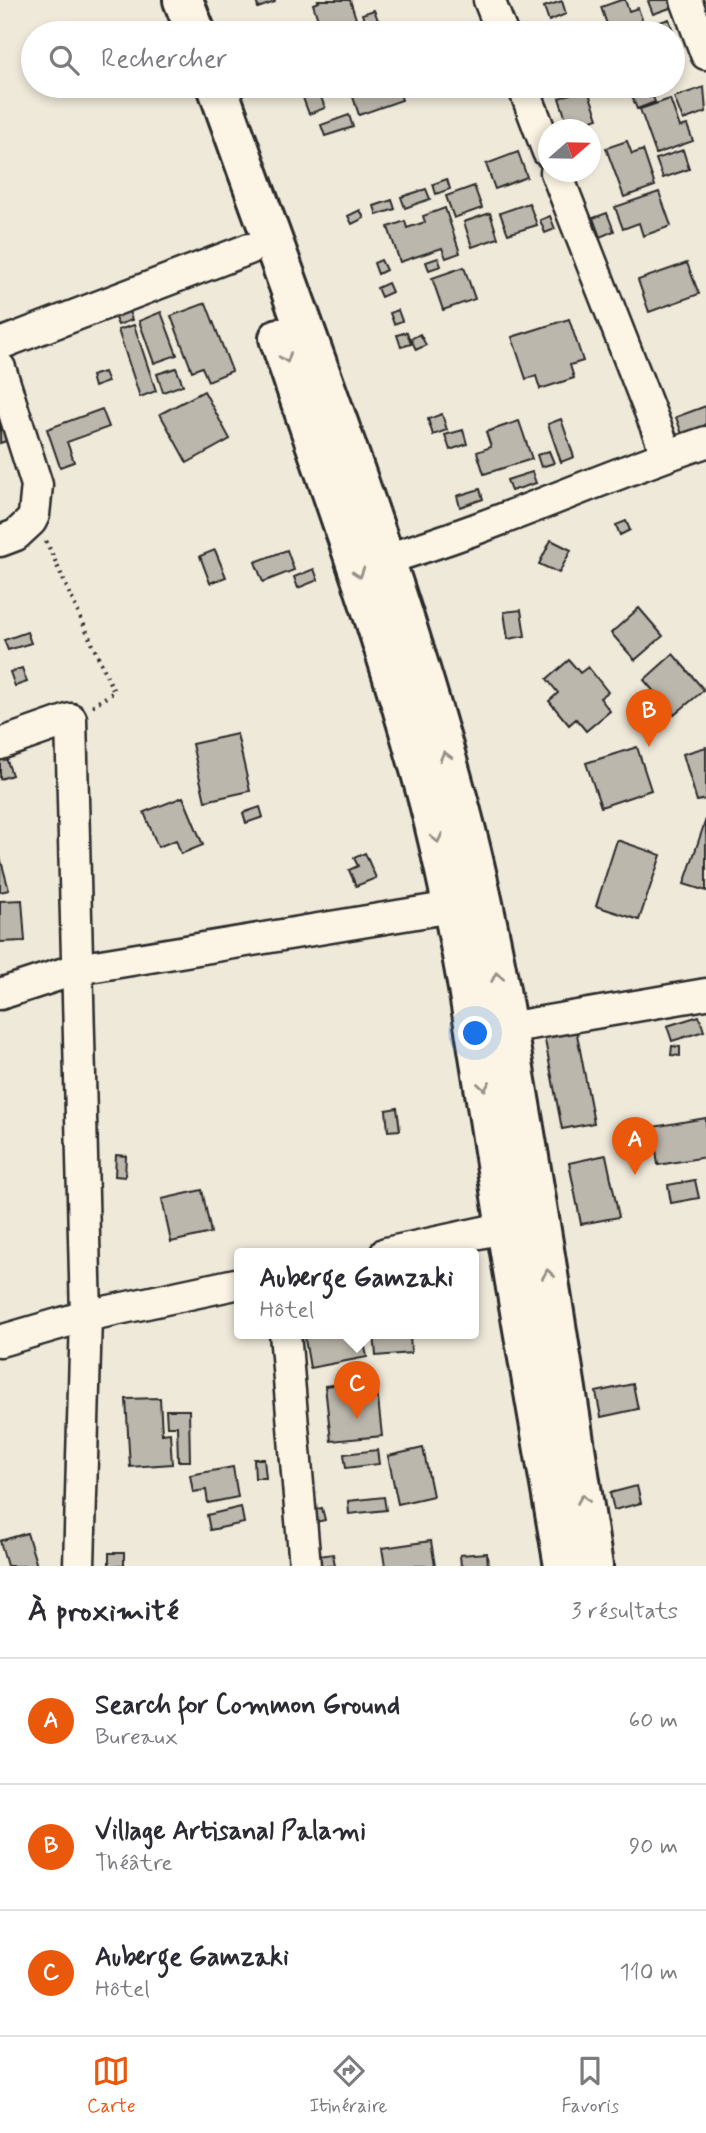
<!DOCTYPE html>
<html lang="fr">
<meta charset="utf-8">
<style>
body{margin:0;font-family:Mynerve,sans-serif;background:#f2f2f3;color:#2b2b33}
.compass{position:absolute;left:538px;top:119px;width:63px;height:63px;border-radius:50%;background:#fff;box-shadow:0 4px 10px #0003;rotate:70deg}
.you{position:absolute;left:476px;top:1034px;width:24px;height:24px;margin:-18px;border:5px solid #fff;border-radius:50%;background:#1a73e8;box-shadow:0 0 0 10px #1a73e833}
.badge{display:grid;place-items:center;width:46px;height:46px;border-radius:50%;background:#ea580c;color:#fff;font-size:23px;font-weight:700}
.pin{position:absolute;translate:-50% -58px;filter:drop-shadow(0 2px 4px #0008)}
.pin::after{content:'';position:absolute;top:37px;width:24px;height:21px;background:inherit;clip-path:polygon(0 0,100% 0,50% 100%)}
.popup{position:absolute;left:234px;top:1248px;width:245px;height:91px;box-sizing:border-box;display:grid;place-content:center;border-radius:7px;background:#fff;filter:drop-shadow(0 2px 5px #0005);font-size:23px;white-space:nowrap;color:#7c7c81}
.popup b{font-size:26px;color:#2b2b33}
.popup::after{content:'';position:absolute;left:50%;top:100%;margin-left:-14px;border:14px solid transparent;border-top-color:#fff}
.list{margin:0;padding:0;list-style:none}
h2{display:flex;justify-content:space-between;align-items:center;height:91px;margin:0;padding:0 28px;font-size:30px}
h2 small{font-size:23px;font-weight:400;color:#7c7c81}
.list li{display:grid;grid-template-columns:46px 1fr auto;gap:21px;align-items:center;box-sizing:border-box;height:126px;padding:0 28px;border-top:2px solid #e1e1e2}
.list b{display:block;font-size:26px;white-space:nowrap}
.list p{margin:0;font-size:23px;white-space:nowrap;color:#7c7c81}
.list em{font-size:23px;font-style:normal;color:#7c7c81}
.icon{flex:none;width:38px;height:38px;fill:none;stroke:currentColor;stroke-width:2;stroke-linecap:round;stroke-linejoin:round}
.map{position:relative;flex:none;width:706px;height:1566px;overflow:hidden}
.search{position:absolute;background:#fff;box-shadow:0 4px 10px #0003;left:21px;right:21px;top:21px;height:77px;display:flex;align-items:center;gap:18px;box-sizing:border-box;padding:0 24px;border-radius:38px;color:#7c7c81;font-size:26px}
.sheet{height:469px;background:#fff}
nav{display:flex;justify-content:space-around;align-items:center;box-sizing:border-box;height:98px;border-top:2px solid #e1e1e2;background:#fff;font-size:19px;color:#7c7c81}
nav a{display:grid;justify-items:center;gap:4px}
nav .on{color:#ea580c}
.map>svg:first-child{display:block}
.building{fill:#bcb7ac;stroke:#2b2b2b;stroke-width:2}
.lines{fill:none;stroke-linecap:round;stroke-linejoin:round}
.minor-casing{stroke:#2b2b2b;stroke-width:35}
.trunk-casing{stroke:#2b2b2b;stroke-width:44}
.path{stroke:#2b2b2b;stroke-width:4.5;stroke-dasharray:2 5;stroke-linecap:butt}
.minor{stroke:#fcf5e5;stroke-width:30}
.trunk{stroke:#fcf5e5;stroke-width:38}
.oneway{stroke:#949088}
</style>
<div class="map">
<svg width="706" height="1566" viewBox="0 0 706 1566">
<rect width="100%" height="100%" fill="#efe9da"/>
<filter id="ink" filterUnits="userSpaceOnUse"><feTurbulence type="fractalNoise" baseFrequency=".0143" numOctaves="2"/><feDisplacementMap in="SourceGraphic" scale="14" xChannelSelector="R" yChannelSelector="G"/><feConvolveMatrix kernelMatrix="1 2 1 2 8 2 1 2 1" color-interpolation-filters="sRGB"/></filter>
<g filter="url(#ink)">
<path class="building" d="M256,0h18l1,2 -17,6z
M318,0h32l8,25 -24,8h-12l-9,-29 6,-2z
M621,0h4l4,11 9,-3 5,14 -33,11 -9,-26z
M651,0h20l2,7 -20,7 -5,-13z
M562,1l4,13 -17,7 -5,-14z
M374,10l8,20 -13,3 -7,-19z
M669,19l11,33 -7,3v-22h-46z
M317,86l8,22 -16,6 -10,-27z
M359,86h38l5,14 -43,15 -9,-27z
M704,87l2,25 -23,8 -9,-23z
M587,88l11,30 -29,10 -10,-30z
M650,89l5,13 -18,7 -5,-13z
M670,99l10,28 7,-2 6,16 -37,13 -16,-45z
M349,115l4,12 -28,9 -4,-11z
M627,141l5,13 11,-4 12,36 -31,11 -18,-49z
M683,150l6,19 -26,9 -7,-19z
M518,152l9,25 -32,12 -9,-25z
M447,179l3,10 -14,5 -3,-10z
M474,186l8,22 -28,10 -8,-22z
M426,189l4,10 -25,9 -4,-11z
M659,192l12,34 -28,10 -4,-13 -16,6 -8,-22z
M392,200l3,9 -18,6 -3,-9z
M529,203l8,22 -29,9 -8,-21z
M445,208l15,45 -14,5 -4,-10 -42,14 -12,-35 17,-6 2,7 18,-6 -2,-6z
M360,210l4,8 -12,6 -4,-8z
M490,213l8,25 -26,9 -8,-25z
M607,213l7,18 -14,6 -7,-19z
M550,216l5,13 -10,4 -5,-13z
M438,258l3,8 -12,4 -3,-8z
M381,260l5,10 -8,4 -4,-11z
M687,263l12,31 -50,18 -11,-32z
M464,267l11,32 -32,11 -11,-32z
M388,283l4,9 -11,5 -4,-9z
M126,303l6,17 -14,5 -7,-16z
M206,303l26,68 -24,10 -6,-14 -10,4 -21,-55z
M398,310l4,11 -8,3 -4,-11z
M161,312l16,43 -23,8 -15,-42z
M569,319l14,42 -13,4 4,13 -34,11 -4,-13 -10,3 -14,-42z
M134,325l22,66 -16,6 -22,-67z
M407,332l4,12 -10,3 -4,-12z
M420,334l6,11 -10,5 -5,-11z
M176,368l7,17 -20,7 -6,-18z
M104,372l4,10 -14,5 -3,-11z
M204,391l26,48 -43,24 -27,-49z
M706,406v19l-24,9 -6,-17z
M102,409l7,18 -42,15 7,20 -14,5 -13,-38z
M0,412l9,28 -9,3z
M442,414l5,16 -14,5 -5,-16z
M561,419l13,38 -13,5 -13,-38z
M519,421l13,38 -48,15 -7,-22 14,-5 -5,-15z
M463,430l4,14 -17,6 -5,-15z
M549,451l5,12 -13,4 -4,-12z
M532,472l4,11 -25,8 -4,-11z
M480,489l3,10 -23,8 -3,-11z
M626,521l4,9 -10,5 -4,-10z
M551,540l20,10 -12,23 -20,-9z
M215,550l11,27 -16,6 -10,-27z
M287,550l7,20 -31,12 -8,-20z
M314,569l4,11 -20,8 -4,-11z
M639,608l24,28 -28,24 -24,-27z
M521,610l4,26 -17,3 -4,-27z
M27,632l4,11 -23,7 -4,-10z
M673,654l31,36 -30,25 -30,-35z
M569,660l11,13 8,-6 20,25 -8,6 10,13 -24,20 -10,-12 -7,6 -20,-24 9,-8 -11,-14z
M22,668l5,14 -12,4 -5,-14z
M237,734l13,57 -45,10 -13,-57z
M637,747l14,43 -50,17 -15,-44z
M706,747v52l-9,2 -14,-47z
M5,755l7,20 -12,4v-22z
M183,797l20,48 -22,9 -5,-14 -18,7 -14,-35z
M260,807l3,10 -17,6 -3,-10z
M706,819v72l-22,-7z
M617,840l44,15 -22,65 -43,-14z
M365,853l11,25 -20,8 -7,-16 9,-4 -4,-8z
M0,857l9,33 -9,2z
M22,900l3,41 -25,1v-41z
M699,1016l5,15 -32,10 -5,-15z
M576,1029l18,94 -32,6 -18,-94z
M672,1046l8,1v9l-9,-1z
M397,1108l3,22 -12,1 -2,-21z
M706,1118v39l-48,8 -5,-38z
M116,1155l10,1 -1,21 -10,-1z
M606,1155l13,62 -38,7 -12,-61z
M695,1180l4,18 -28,5 -3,-18z
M202,1190l9,43 -40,9 -9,-43z
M304,1333h58l5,24 -57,11z
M374,1333h36l1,20 -35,3z
M376,1380l6,56 -51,5 -6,-55z
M633,1384l5,25 -37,8 -5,-25z
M160,1398l2,36 8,-1 2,31 -42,3 -4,-68z
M166,1410h23l1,51h-12l-1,-35h-10z
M423,1448l10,48 -35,8 -10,-48z
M377,1450l2,14 -33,4 -2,-14z
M254,1459h10l2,19h-11z
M233,1467l5,30 -30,6 -2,-13 -13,2 -3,-17z
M637,1486l4,17 -27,7 -4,-17z
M384,1497l2,13 -37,4 -1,-13z
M241,1507l3,16 -34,7 -3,-15z
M322,1508l3,12 -14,3 -4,-12z
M27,1533l10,33h-30l-7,-25z
M431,1541l4,25h-50l-3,-18z
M109,1553h15v13h-15z
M487,1553l1,13h-27l-1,-11z
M333,1554l2,12h-22l-2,-9z"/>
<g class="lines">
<defs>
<path id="minor" d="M489,0l13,33
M686,0l20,54
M523,86l25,66
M556,172l111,283
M0,344l249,-95
M0,368l37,117 -3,30 -3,6 -15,14 -16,6
M386,559c109,-32 212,-81 320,-117
M0,744l71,-25 15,597 -7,250
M0,994l77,-25 375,-62
M507,1028l199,-34
M386,1253l140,-30
M285,1333l20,233
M0,1341l86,-25 154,-33"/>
<path id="trunk" d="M183,0l13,33
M217,86c83,234 174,467 239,707 29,104 47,211 65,317 26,151 49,304 72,456
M279,338c52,154 109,308 150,465 34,133 53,271 74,406 19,119 41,238 61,357"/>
</defs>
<use href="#minor" class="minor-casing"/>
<use href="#trunk" class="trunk-casing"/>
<path class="path" d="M46,541l68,151 -22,14"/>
<use href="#minor" class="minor"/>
<use href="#trunk" class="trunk"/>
</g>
<defs><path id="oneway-chevron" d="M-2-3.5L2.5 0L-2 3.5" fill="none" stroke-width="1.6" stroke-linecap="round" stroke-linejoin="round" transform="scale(1.75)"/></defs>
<g class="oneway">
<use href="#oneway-chevron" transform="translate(286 358) rotate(71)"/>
<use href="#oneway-chevron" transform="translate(359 573) rotate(72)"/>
<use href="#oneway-chevron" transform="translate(445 756) rotate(-106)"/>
<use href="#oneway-chevron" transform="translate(437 838) rotate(77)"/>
<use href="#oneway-chevron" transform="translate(497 977) rotate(-101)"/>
<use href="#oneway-chevron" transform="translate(484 1086) rotate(81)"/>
<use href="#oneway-chevron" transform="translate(548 1274) rotate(-99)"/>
<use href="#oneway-chevron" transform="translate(583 1499) rotate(-99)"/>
</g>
</g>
</svg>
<svg class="compass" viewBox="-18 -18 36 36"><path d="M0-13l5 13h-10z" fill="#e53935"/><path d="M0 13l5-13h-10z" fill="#7c7c81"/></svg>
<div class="you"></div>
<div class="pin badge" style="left:635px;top:1175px">A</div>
<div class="pin badge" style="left:649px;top:747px">B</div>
<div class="pin badge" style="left:357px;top:1419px">C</div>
<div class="popup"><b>Auberge Gamzaki</b>Hôtel</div>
<div class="search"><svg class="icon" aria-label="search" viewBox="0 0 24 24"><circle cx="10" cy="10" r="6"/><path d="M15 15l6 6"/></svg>Rechercher</div>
</div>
<section class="sheet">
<h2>À proximité<small>3 résultats</small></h2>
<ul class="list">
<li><span class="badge">A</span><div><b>Search for Common Ground</b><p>Bureaux</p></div><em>60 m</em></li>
<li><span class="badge">B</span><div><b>Village Artisanal Palami</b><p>Théâtre</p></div><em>90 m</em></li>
<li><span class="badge">C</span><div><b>Auberge Gamzaki</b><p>Hôtel</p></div><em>110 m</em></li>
</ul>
</section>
<nav>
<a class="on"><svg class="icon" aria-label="map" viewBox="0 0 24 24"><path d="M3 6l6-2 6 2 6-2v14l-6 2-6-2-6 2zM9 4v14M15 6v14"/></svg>Carte</a>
<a><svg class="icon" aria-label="directions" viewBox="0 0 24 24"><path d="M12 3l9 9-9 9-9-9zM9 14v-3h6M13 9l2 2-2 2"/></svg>Itinéraire</a>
<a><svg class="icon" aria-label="saved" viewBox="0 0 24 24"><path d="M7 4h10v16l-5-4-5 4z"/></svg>Favoris</a>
</nav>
